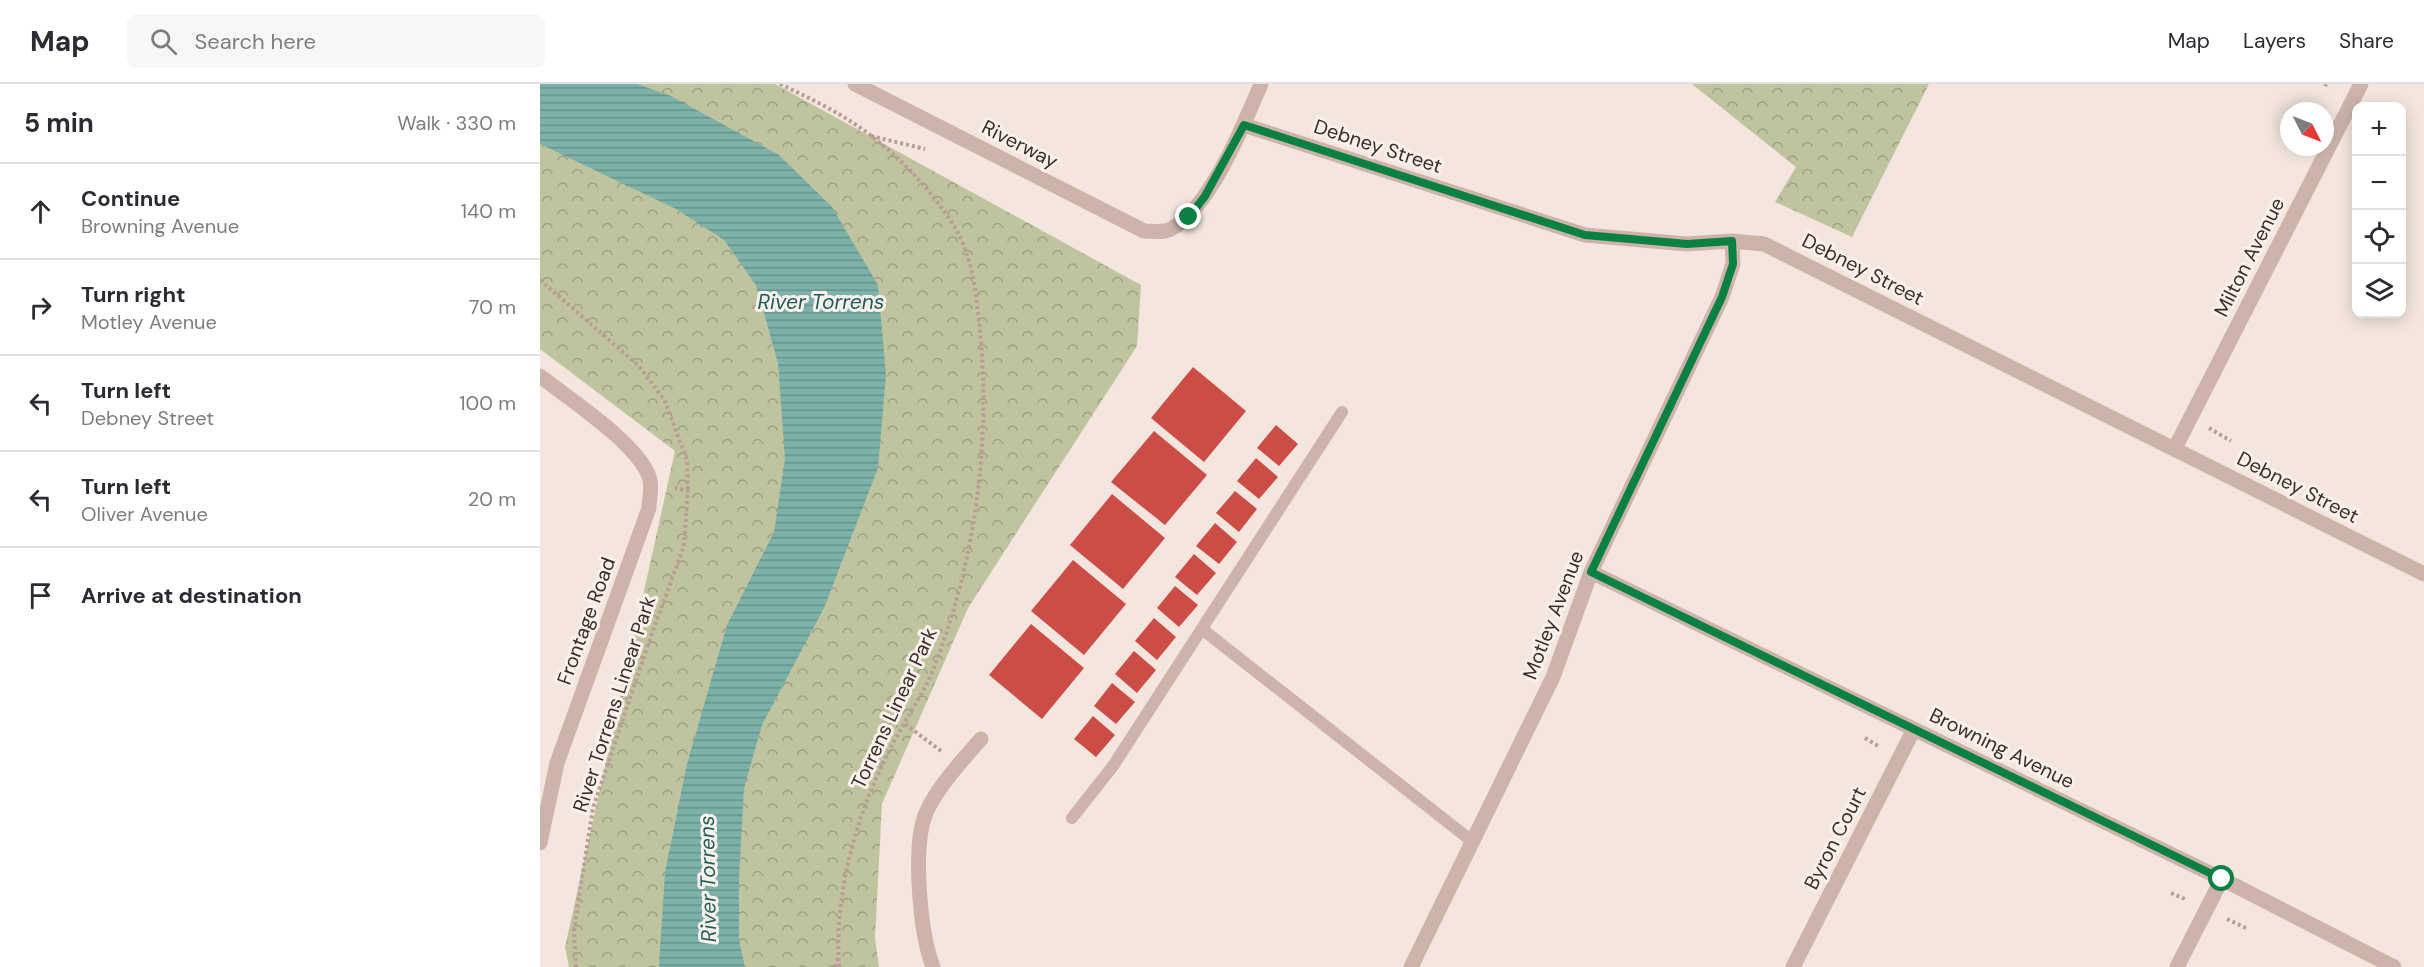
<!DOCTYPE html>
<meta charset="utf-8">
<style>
body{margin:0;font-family:"DM Sans",sans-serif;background:#f7f7f7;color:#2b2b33}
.controls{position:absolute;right:18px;top:18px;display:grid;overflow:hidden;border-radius:12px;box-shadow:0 3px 15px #0003}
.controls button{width:54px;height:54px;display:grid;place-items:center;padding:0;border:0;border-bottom:2px solid #e1e1e2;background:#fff;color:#2b2b33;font:30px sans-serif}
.compass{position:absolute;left:1740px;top:18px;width:54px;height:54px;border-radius:50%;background:#fff;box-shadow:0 3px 15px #0003;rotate:132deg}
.stop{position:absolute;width:18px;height:18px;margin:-14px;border:4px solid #0b8043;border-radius:50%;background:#fff}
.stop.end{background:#0b8043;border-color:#fff;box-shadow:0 2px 6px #0008}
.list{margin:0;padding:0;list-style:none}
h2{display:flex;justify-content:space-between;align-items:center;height:78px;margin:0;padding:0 24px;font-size:26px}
h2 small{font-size:20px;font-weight:400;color:#7c7c81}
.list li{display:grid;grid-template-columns:39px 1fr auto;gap:18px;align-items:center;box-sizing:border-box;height:96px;padding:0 24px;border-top:2px solid #e1e1e2}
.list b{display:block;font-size:22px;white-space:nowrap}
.list p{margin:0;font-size:20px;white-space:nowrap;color:#7c7c81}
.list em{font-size:20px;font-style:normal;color:#7c7c81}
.icon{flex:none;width:33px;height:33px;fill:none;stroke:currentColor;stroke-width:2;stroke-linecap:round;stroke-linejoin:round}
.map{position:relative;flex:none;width:1884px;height:883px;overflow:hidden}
header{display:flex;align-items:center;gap:36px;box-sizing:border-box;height:84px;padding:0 30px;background:#fff;border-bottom:2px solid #e1e1e2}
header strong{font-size:28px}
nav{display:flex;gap:33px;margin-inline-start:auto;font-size:21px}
.search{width:420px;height:54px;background:#f7f7f7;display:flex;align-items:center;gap:15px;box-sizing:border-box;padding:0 21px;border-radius:12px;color:#7c7c81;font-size:22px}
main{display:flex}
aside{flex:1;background:#fff}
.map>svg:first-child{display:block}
.park{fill:url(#park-crowns)}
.water{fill:url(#water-rules)}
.building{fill:#cb4d46}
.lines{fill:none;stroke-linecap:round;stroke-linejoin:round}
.path{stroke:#b99d94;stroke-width:4;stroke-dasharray:3 3;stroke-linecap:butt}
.service{stroke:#cdb3aa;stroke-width:12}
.minor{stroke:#cdb3aa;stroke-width:15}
.route{stroke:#0b8043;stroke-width:8}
.labels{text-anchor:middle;stroke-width:6;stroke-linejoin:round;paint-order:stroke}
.street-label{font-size:20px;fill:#3a2c2a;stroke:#fbf1ec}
.water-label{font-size:21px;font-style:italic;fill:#1d5e56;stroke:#fbf1ec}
</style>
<header>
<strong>Map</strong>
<div class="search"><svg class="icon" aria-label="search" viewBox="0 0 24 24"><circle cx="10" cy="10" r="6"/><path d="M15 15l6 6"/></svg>Search here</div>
<nav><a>Map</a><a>Layers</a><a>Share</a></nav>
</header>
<main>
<aside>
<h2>5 min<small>Walk · 330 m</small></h2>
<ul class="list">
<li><svg class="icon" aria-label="ahead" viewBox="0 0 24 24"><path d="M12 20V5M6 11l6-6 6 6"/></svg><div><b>Continue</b><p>Browning Avenue</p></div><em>140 m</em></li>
<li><svg class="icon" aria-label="right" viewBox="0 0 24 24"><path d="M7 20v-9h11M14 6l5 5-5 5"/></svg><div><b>Turn right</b><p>Motley Avenue</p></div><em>70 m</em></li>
<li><svg class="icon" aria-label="left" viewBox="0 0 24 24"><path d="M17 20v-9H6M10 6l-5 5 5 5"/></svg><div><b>Turn left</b><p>Debney Street</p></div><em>100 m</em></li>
<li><svg class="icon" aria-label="left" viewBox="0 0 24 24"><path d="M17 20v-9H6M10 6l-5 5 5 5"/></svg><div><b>Turn left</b><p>Oliver Avenue</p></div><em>20 m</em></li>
<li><svg class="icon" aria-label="arrive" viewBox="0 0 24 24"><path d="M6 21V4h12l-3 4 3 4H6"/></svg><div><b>Arrive at destination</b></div></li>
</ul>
</aside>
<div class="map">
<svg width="1884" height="883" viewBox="0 0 1884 883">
<defs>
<pattern id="park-crowns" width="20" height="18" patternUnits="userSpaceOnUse" patternTransform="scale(1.5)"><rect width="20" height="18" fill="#bfc49e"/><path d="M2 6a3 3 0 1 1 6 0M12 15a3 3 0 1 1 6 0" fill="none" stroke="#9c9f81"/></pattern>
<pattern id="water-rules" width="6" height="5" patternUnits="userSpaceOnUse" patternTransform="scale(1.5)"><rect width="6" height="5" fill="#7cb2aa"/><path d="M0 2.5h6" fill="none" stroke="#67918b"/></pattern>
</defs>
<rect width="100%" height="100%" fill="#f4e6df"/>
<path class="park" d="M0,0h235l366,201 -4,61 -169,262 -86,196 -7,134 4,29h-310l-4,-20 110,-496 -135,-102z
M1152,0h237l-77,153 -77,-35 21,-35z"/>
<path class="water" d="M0,0h97l34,12 108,59 53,52 46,78 8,90 -8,93 -54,140 -62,117 -18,63 -5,91v61l6,27h-85l-1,-2 6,-93 22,-108 40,-139 47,-93 11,-73 -7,-96 -22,-78 -32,-45 -48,-31 -136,-65z"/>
<path class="building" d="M653,283l53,44 -42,51 -53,-44z
M736,341l22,19 -19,22 -22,-18z
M614,347l53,44 -42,50 -54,-43z
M716,374l22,19 -19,22 -22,-18z
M695,407l22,18 -18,23 -23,-19z
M572,410l53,44 -42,51 -53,-44z
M675,439l22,19 -18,22 -23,-18z
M654,470l22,19 -19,22 -22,-18z
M533,476l53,44 -42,51 -53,-44z
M635,502l23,19 -19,22 -22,-19z
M614,534l22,19 -19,23 -22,-19z
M491,540l53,44 -42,51 -53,-44z
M594,567l22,19 -19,23 -22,-19z
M572,599l23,19 -19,22 -22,-18z
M553,632l22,19 -19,22 -22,-18z"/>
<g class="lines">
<path class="path" d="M240,0c23,11 46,22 67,35 43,27 86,70 111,114 14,27 18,58 21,88 13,116 -3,240 -46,349 -10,24 -24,44 -36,66 -38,69 -63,152 -58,231
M1785,2l1,-2
M331,52l54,13
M0,196l98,85 27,36 22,59 1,31
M1669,344l22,13
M365,640l36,27
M1325,654l13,8
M1631,809l14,6
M1687,835l21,10
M36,883l-2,-37 19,-122 58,-172 33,-90 4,-55 -13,-3
M295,883l3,-8"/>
<path class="service" d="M662,545l271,213
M532,734l41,-52 229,-354"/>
<path class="minor" d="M315,0l289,147c8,0 20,2 27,-2 39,-21 73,-105 90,-145
M704,41l341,110 102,9 45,-3 32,3 660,330
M0,292c29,23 102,70 110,104 2,9 -1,20 -1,28l-92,255 -17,80
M1635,364l186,-364
M1051,488l631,307 172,88
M393,883c-13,-34 -21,-121 -7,-154 10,-24 38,-55 55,-74
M871,883l142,-290 38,-105 131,-275 11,-33 -1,-23
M1253,883l121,-238
M1637,883l45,-88"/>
</g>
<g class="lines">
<path class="route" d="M649,133l16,-21 39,-71 341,110 102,9 45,-3 1,23 -11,33 -131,275 631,307"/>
</g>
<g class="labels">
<g class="street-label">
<text transform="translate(480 60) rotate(27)" y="7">Riverway</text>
<text transform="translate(838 62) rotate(18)" y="7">Debney Street</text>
<text transform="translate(1709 173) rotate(-63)" y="7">Milton Avenue</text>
<text transform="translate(1323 185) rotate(27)" y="7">Debney Street</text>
<text transform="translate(1758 403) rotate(27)" y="7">Debney Street</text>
<text transform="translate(1013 531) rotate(-69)" y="7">Motley Avenue</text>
<text transform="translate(46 537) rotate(-70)" y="7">Frontage Road</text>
<text transform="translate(74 620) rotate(-72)" y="7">River Torrens Linear Park</text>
<text transform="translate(354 624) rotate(-65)" y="7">Torrens Linear Park</text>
<text transform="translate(1462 664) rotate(26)" y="7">Browning Avenue</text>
<text transform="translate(1295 754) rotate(-63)" y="7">Byron Court</text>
</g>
<g class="water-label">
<text x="281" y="225">River Torrens</text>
<text transform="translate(168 795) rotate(-91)" y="7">River Torrens</text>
</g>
</g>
</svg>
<div class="controls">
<button>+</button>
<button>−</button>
<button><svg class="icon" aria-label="locate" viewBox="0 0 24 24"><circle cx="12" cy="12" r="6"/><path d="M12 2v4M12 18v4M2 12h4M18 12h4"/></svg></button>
<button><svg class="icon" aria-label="layers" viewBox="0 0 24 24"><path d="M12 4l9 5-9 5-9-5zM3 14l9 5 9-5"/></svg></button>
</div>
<svg class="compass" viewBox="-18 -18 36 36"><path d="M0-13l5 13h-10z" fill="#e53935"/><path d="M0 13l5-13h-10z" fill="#7c7c81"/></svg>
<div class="stop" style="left:1682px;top:795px"></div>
<div class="stop end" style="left:649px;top:133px"></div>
</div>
</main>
